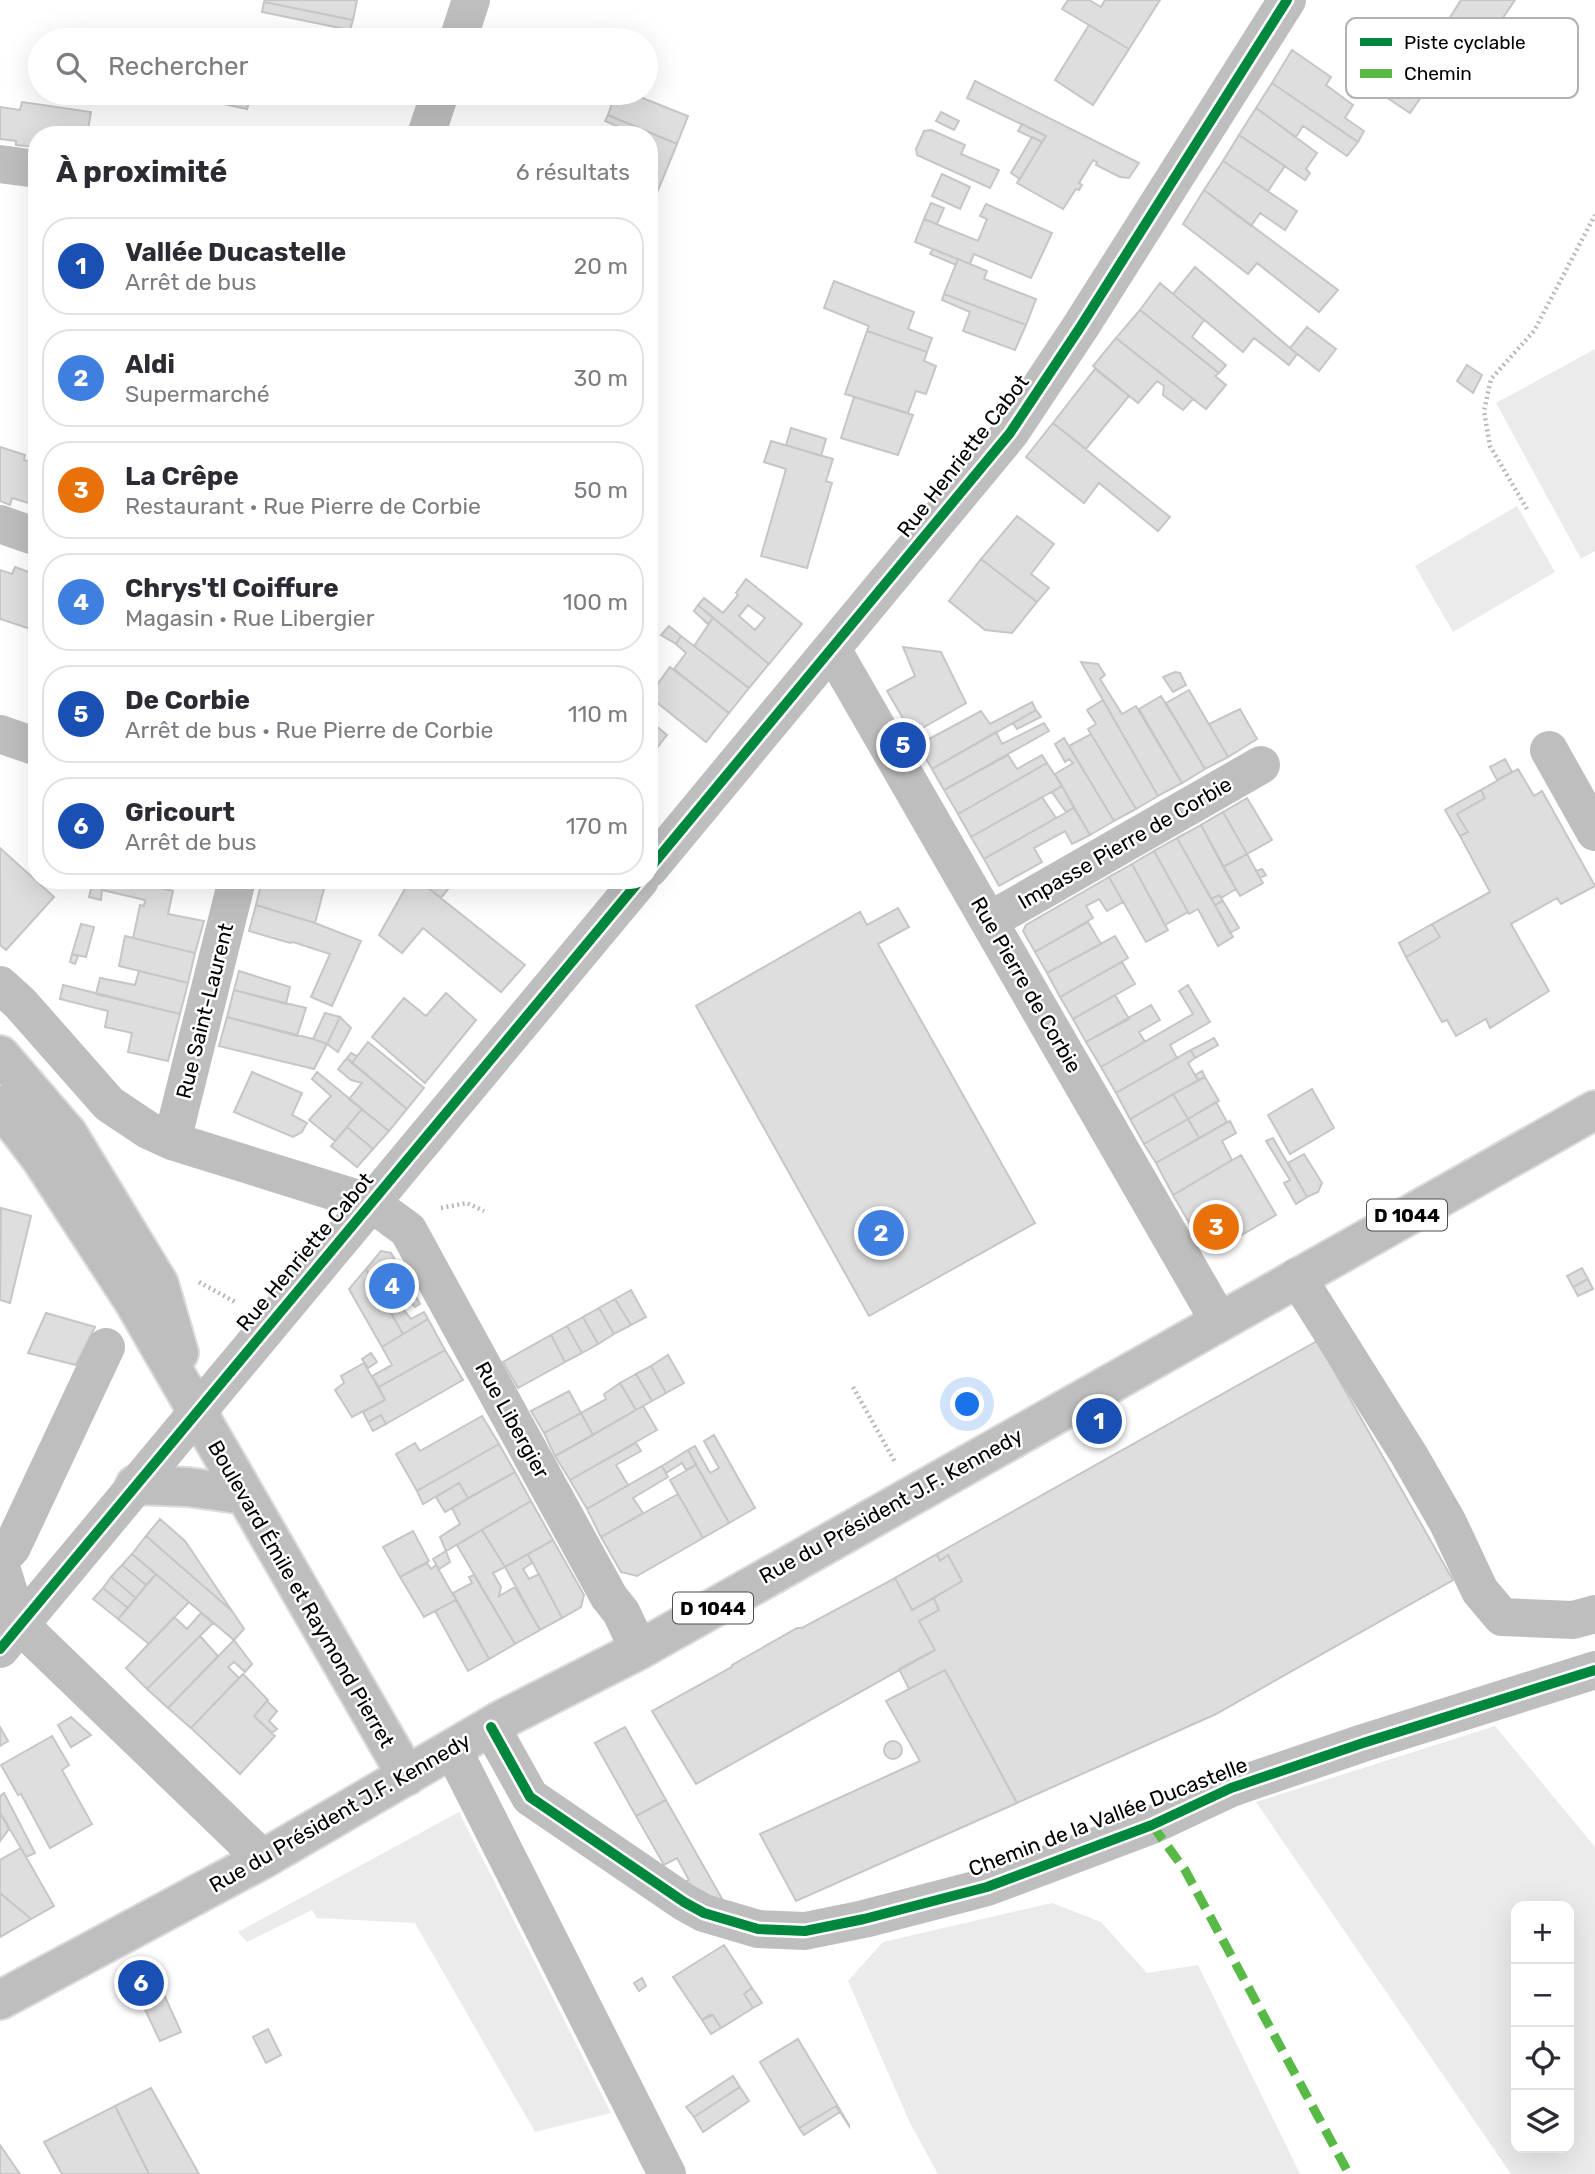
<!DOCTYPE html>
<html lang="fr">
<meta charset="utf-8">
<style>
body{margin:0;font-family:Rubik,sans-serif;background:#f2f2f3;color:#2b2b33}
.controls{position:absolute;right:21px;bottom:21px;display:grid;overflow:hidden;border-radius:14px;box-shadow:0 7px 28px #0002}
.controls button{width:63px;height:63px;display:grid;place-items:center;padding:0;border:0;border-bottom:2px solid #e1e1e2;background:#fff;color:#2b2b33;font:35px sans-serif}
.you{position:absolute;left:968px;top:1405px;width:24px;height:24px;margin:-18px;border:5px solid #fff;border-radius:50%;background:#1a73e8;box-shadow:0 0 0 10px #1a73e833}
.badge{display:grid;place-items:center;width:46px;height:46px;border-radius:50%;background:#595959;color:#fff;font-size:23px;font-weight:700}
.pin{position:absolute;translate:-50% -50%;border:4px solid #fff;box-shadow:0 2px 7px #0006}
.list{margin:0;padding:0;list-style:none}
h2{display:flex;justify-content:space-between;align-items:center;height:91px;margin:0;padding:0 28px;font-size:30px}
h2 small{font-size:23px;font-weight:400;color:#7c7c81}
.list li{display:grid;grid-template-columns:46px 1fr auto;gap:21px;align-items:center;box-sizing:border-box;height:98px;margin:0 14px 14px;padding:0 14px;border:2px solid #e1e1e2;border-radius:28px}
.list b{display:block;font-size:26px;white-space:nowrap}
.list p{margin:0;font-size:23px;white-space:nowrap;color:#7c7c81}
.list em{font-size:23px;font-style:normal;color:#7c7c81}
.icon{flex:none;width:38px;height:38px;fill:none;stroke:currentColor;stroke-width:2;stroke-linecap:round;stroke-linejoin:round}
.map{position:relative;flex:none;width:1595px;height:2174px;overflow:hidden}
.search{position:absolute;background:#fff;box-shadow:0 7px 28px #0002;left:28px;top:28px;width:630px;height:77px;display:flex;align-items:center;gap:18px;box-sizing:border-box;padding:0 24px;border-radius:38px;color:#7c7c81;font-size:26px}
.panel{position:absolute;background:#fff;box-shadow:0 7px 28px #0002;left:28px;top:126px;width:630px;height:763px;border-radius:28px}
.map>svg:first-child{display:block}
.green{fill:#ebebeb;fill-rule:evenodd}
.building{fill:#dedede;stroke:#c6c6c6;stroke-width:2;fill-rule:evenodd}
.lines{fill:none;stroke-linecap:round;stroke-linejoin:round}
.major-casing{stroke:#dbdbdb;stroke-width:42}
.path{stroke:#b9b9b9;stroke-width:4.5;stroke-dasharray:2 3.5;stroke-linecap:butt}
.minor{stroke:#bebebe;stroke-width:38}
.major{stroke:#bebebe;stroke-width:38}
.quiet{stroke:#58b947;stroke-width:9;stroke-dasharray:18 9;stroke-linecap:butt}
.cycleway-casing{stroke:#fff;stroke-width:15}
.cycleway{stroke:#00873e;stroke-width:10}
.labels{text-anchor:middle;stroke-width:5;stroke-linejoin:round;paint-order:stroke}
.shield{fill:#fff;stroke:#4c4c4c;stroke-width:2}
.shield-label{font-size:19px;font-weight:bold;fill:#000}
.street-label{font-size:21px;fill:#000;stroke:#fff}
.key{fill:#fff;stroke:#b2b2b2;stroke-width:2}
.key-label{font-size:19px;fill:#000}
</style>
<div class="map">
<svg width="1595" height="2174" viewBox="0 0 1595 2174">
<rect width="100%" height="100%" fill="#fff"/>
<path class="green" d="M1595,349v202l-14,8 -85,-156z
M1517,506l38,66 -102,60 -38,-66z
M1495,1726l100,121v327h-84l-255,-372zM1569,1906v242h-53v-242z
M459,1812l152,301 -76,19 -120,-209 -98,-5 -5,-8 -65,32 -9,-10z
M1052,1903l49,19 46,51 51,-8 102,209h-362l-28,-51 -62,-142 35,-39z"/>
<path class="building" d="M265,0h92l-4,20 -89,-18z
M1068,0h21l12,7 4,-7h55l-31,49 -67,-40z
M1461,0h54l-42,62 -36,-24z
M264,2l89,18 -3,10 -88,-18z
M1089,25l40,24 -36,56 -38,-25z
M1400,36l44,27 -3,4 13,8 -11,16 -13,-7 -20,29 -48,-32 12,-17 4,3z
M1292,50l39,27 -5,8 27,20 -8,13 19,13 -6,11 -86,-59z
M975,81l164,82 -10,15 -9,-1 -24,-12 1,-3 -4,-2 -14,23 3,2 -3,5 -3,-1 -13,20 -46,-26 29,-47 -79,-38z
M1272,83l86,59 -11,14 -44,-30 -7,11 -40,-29z
M203,93h49l-5,16 -46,-10z
M616,93h14l58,23 -11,28 -69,-29z
M22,102l69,10 -4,23h-50v12l-21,-2v-4l-16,-2v-32l20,3z
M1256,108l61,45 -11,16 4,4 -5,7 -66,-45z
M941,112l18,9 -5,9 -18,-9z
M608,115l69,29 -25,61 -3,-1v-69h-33l3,-8 -14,-6z
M1022,124l24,12 -4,6 -24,-11z
M931,130l34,15 -4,9 38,16 -9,18 -73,-33 -1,-6 8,-18z
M1239,135l46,31 -17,25 -45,-30z
M1032,137l10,5 -22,37 -9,-6z
M1223,161l74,50 -12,19 -25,-17 -9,13 -47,-36z
M942,174l28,13 -10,22 -28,-13z
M1204,190l134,100 -19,22 -62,-49 -9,11 -65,-50z
M931,203l13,5 -7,16 -13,-5z
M986,204l66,29 -21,45 -57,-24 -4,10 -55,-22 9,-23 54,22 9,-22 -7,-3z
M933,249l25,10 -2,6 -26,-11z
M958,259l29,12 -3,8 52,20 -10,26 -82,-31z
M1195,267l102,87 -8,11 -35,-27 -11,14 -70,-58z
M834,281l80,31 -6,17 24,9 -5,14 -60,-21 2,-5 -45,-18z
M1160,283l44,37 -12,17 34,28 -7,8 -79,-63z
M944,294l82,31 -11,25 -52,-19 7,-19 -28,-12z
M1140,310l79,63 -4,3 11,9 -20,24 -90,-71z
M1307,327l29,22 -17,22 -29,-23z
M867,331l60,21 -3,9 12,5 -10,28 -10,-3 -8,22 -63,-19z
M1116,338l77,61 -10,11 -20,-15 1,-9 -7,-5 -19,22 -45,-37z
M1467,365l15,10 -9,18 -16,-12z
M1095,369l34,27 -43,53 -33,-26z
M854,397l59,18 -15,40 -57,-17z
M1053,423l117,94 -12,14 -59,-48 -15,20 -58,-46z
M791,428l35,11 -5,17 -35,-11z
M771,441l62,18 -7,22 6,2 -25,85 -46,-12 25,-87 -22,-7z
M0,447l25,8 -1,5 13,4 -2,41 -23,-7 -2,7 -10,-4z
M1017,516l37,28 -23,30 18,14 -12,14 -56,-43z
M981,559l56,43 -25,31 -27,-3 -36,-29z
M15,567l22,8v56l-37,-12v-49l12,4z
M746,579l56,45 -33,40 -71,-59 6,-7 19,15 15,-18 -2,-2zM748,605l17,13 -10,12 -16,-14z
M698,605l15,13 -5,6 -14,-13z
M713,618l56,46 -20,24 -55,-42z
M669,626l12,10 -5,8 -15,-9z
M681,636l68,52 -20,25 -55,-44 12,-16 -10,-9z
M903,647l38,5 25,51 -54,31 -25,-43 28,-15z
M1081,662l17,2 7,11 -5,4 22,35 14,-8 46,77 -24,13z
M670,667l59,46 -23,29 -57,-46z
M1175,672l5,1 6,12 -13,7 -10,-15z
M1189,690l39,67 -23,12 -39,-66z
M1161,696l44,73 -23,14 -43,-74z
M1103,700l55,96 -22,13 -48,-80 8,-5 -9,-14z
M1032,702l4,8 -104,59 -14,-24 63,-34 9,13z
M1240,709l17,30 -29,18 -19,-33z
M1036,710l5,7 -24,12 -4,-6z
M649,720l18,15 -18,23z
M1044,723l5,8 -105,59 -12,-21 64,-37 6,12z
M1091,734l45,75 -22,12 -45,-75z
M1064,738l50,83 -24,14 -35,-61 18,-11 -4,-4 -4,3 -10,-18z
M1008,755l9,14 25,-14 5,8 -89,51 -14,-24z
M1505,759l7,13 -15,8 -7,-13z
M1047,763l15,23 -91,51 -13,-23z
M1518,769l16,27 8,-5 53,95 -34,18 -4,-6 -46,26 38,67 -59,37 -4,-9 -30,17 -9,-16 -5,2 -36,-65 34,-20 -8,-13 58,-32 -30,-56 8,-4 -11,-18 28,-16 -4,-8z
M1062,786l12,22 -8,4 -14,-20z
M1481,790l4,8 -28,16 11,18 -8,4 -15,-26z
M1042,797l14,21 -72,41 -13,-22z
M1247,798l25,42 -25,14 -24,-42z
M1074,808l16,27 -18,9 -7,-13 -31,17 8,14 -43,24 -15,-27z
M1223,812l24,42 -24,13 -22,-42z
M1201,825l35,64 -15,9 -2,-3 -8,4 -34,-61z
M1177,838l56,99 -15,9 -20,-37 -9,5 -35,-63z
M0,848l54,49 -48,53 -6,-5z
M1154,851l34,61 -23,13 -33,-61z
M1247,854l16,29 -23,13 -17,-29z
M1132,864l36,66 -22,12 -37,-65z
M1262,869l4,6 -6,3 -4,-7z
M1109,877l14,25 -16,9 -8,-12 -13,7 7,12 -58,34 -12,-21 3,-6z
M93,880h37l43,11 -5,23 36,7 -9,32 -62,-15 7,-33 4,1 1,-6 -43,-10 -1,10 -12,-3z
M262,880h49l14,5 -10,38 -59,-18z
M410,880h8l107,85 -24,27 -78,-64 -21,25 -23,-18z
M418,880h37l-14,18z
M1219,895l4,6 -8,4 -4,-6z
M1223,901l16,27 -9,5 -15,-28z
M256,905l59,18 46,18 -29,65 -21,-9 19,-43 -37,-12 -3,1 -41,-12z
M898,908l11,19 -31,17 157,279 -166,93 -173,-310 164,-94 7,13z
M1088,922l13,22 -54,29 -12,-21z
M81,924l13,3 -8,30 -14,-3z
M1432,924l8,13 -34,20 -7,-14z
M125,936l70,17 -7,30 -69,-17z
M1115,936l13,22 -68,39 -13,-24z
M72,954l6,2 -3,8 -5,-2z
M1122,962l13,22 -62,35 -13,-22z
M139,971l49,12 -8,31 -84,-20 4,-16 35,7z
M239,971l51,16 -4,17 -52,-14z
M63,985l117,29 -12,47 -40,-9 4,-19 -27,-6 3,-16 -48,-12z
M1188,985l22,37 -40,23 7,13 -61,35 -15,-26 92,-53 -14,-23z
M234,990l72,18 -9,28 -70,-19z
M446,993l30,27 -51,63 -53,-46 32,-39 22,18z
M1115,995l14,24 -43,23 -13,-23z
M1151,1005l9,15 -21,12 6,10 -44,25 -15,-25z
M325,1013l15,4 -13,27 -14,-5z
M227,1017l86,22 14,5 -13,25 -95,-23z
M340,1017l11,11 -13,24 -11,-8z
M1214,1038l4,7 -23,13 -4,-8z
M368,1042l56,46 -17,21 -55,-46z
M1191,1050l4,8 -7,5 10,17 -68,39 -14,-26z
M351,1053l6,3 -5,7 -5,-5z
M347,1058l60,51 -18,22 -40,-32 13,-16 -11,-3 -13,-11z
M1202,1071l3,6 -7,3 -3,-5z
M252,1072l50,21 -10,22 15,8 -5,9 -9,5 -59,-25z
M317,1072l45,37 -27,32 -26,-21 22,-24 -19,-17z
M1205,1077l14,24 -31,18 -15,-25z
M1312,1089l22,39 -44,26 -22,-39z
M1173,1094l15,25 -44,25 -14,-25z
M1216,1102l11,20 -28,16 -11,-19z
M362,1109l27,22 -16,18 -26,-22z
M1188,1119l11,19 -43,25 -12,-19z
M1230,1121l6,12 -14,8 10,19 -59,35 -17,-32z
M347,1127l26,22 -16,18 -26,-21z
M1273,1138l34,59 -11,7 -12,-21 6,-3 -24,-39z
M1304,1154l18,29 -4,9 -11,5 -19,-34z
M1241,1155l35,60 -60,35 -14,-5 -29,-50z
M1,1208l30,8 -21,87 -10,-3z
M381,1251l10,2 29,51 -5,3 -4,-4 -9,5 9,11 13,-7 4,7 -25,15 -37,-65z
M1582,1268l6,11 -15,8 -6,-11z
M366,1269l37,65 -21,13 -33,-58z
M1588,1279l5,10 -15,7 -5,-9z
M631,1290l15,27 -15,8 -16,-26z
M615,1299l16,26 -17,9 -15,-26z
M599,1308l15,26 -16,10 -15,-27z
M46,1313l49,14 -19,38 -48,-12z
M583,1317l15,27 -16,9 -15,-27z
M428,1319l17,31 -66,37 -7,-11 20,-11 -10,-18z
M567,1326l15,27 -17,9 -14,-27z
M551,1335l14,27 -47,26 -15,-26z
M1317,1341l136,239 -237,134 -199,89 -72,-133 -36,19 -10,-20 36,-19 -16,-29 20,-11 -5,-12 28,-17 -14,-26 -8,6 -3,-7z
M445,1350l18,30 -77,44 -5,-9 -13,7 -5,-10 22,-12 -6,-13z
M371,1353l6,9 -9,6 -6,-9z
M668,1355l16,28 -18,10 -15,-27z
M364,1363l21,37 -33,17 -17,-27 9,-7 -3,-7z
M651,1366l15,27 -14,8 -16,-27z
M636,1374l16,27 -16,9 -16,-27z
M620,1383l16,27 -43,25 -12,-22 25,-14 -2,-5z
M569,1391l12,22 -37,20 -13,-22z
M643,1406l14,24 -87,50 -15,-24z
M581,1413l12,22 -38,21 -11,-23z
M381,1415l5,9 -13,7 -5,-9z
M482,1416l17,28 -82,47 -21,-37 19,-11 5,8z
M714,1435l41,73 -26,15 -41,-73 7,-4 15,27 9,-5 -15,-27z
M636,1443l5,8 -25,14 12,20 -41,24 -17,-29z
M499,1444l16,28 -47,26 -9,-15 -36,21 -6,-13z
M688,1450l8,15 -10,5 -4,-7 -16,10 -4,-7z
M696,1465l33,58 -26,15 -33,-58z
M662,1466l6,11 -35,21 10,15 -42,24 -14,-28z
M515,1472l16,29 -85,50 -6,-14 20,-13 -8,-16z
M459,1483l9,15 -23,14 -9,-15z
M678,1494l25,44 -66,38 -16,-4 -20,-35z
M531,1501l22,39 -48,27 -23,-37z
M160,1519l25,22 47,70 -86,-75z
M482,1530l23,37 -12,6 8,14 -2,9 16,-9 25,43 -25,14 -58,-99z
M413,1531l16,30 -29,16 -17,-30z
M146,1536l86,75 12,18 -10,11 -102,-86z
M553,1540l31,55 -3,12 -19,11 -34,-64z
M446,1551l4,11 -11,7 -6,-10z
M132,1554l24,20 -10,11 -24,-20z
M528,1554l4,9 -9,6 6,10 10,-5 23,44 -22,12 -35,-63z
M937,1554l3,7 8,-6 14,26 -50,29 -17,-32z
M427,1563l4,6 5,-4 20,35 -32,17 -24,-40z
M122,1565l24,20 -10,13 -25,-21z
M156,1574l33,28 -40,42 -31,-25z
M474,1575l41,69 -26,15 -36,-66 19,-10 -3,-6z
M111,1577l25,21 -8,10 -25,-20z
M895,1578l17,32 22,-12 5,12 -20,11 16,29 -239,134 -44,-73 80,-44v-2l65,-37h5z
M103,1588l25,20 -10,11 -25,-20z
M456,1600l33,59 -21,12 -33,-60z
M201,1613l12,10 -66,66 -21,-21 48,-51 13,12z
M200,1636l18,20 -50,52 -21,-19z
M234,1640l18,24 -7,8 -11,-10 -6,5 11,11 -48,50 -23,-20z
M945,1670l72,133 -221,98 -36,-67 160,-73 -34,-60z
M243,1674l25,26 -14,16 21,20 -35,38 -49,-46z
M267,1701l10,10 -8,10 8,8 -5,4 -18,-17z
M71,1717l20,18 -20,12 -13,-22z
M0,1727l8,14 -8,5z
M625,1727l41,73 -30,16 -41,-73z
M52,1736l17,29 -7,5 30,54 -42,24 -29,-54 -3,1 -17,-30z
M884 1750a9 9 0 1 1 18 0a9 9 0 1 1-18 0Z
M4,1793l31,60 -9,4 -26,-45v-16z
M666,1800l59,104 -44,-20 8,-4 -12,-22 -13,7 -28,-49z
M0,1812l9,17 -9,12z
M21,1848l33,58 -23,13 -31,-26v-33z
M0,1893l31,26 -31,18z
M724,1945l28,43 -8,6 9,14 -32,20 -8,-13 -11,5 -29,-43z
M642,1978l4,8 -7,5 -5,-8z
M160,1986l21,46 -21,9 -21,-44z
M752,1988l10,15 -9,5 -9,-14z
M709,2015h4l8,13 -10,6 -9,-14z
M268,2029l13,26 -15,8 -13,-26z
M798,2039l51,86v1l-13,-20 -37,22 -39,-66z
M733,2076l7,11 -46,30 -8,-10z
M740,2087l9,14 -46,31 -9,-15z
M151,2088l48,86h-50l-34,-68z
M115,2106l34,68h-87l-18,-32z
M836,2106l4,6 -36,23 -5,-7z
M0,2145l20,29h-20z"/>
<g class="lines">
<defs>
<path id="major" d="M0,1055l68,79 91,150 20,69
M0,1105l41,54 93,143 273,474
M135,1485l53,2 57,8
M0,2000l263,-141 242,-141 134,-68 956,-540"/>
</defs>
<use href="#major" class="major-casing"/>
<path class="path" d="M1527,509l-37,-63 -6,-35 7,-32 43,-48 61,-116
M441,1208l26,-5 17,8
M199,1282l38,21
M853,1387l42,75"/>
<path class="minor" d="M458,40l13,-40
M426,135l14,-42
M0,164l37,5
M0,524l37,13
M832,649l387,672
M0,734l37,13
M1549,750l46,82
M649,869l361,-436 71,-107 206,-326
M989,921l272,-156
M0,985l20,18 89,101 39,26 24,11 199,62 37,27 201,367 12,15 18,38
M172,1141l65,-261
M1297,1277l112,178 39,68 32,68 22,26 71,3 22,-6
M0,1560l12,-13 94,-200
M0,1564l19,60 244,235
M0,1649l640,-769
M491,1727l39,70 154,105 20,11 54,16 47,2 59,-12 123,-32 165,-62 79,-37 132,-45 232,-73
M453,1750l214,424"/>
<use href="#major" class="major"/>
<path class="quiet" d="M1152,1825l33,45 164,304"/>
<defs>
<path id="cycleway" d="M649,869l361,-436 71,-107 206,-326
M0,1649l640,-769
M491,1727l39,70 154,105 20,11 54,16 47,2 59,-12 123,-32 165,-62 79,-37 132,-45 232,-73"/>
</defs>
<use href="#cycleway" class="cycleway-casing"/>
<use href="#cycleway" class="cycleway"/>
</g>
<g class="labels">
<g class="shield">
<rect x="1367" y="1199.5" width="80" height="31" rx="5"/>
<rect x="673" y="1592.5" width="80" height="31" rx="5"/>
</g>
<g class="shield-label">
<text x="1407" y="1222">D 1044</text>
<text x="713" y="1615">D 1044</text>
</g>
<g class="street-label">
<text transform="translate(963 456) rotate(-52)" y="7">Rue Henriette Cabot</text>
<text transform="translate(1125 843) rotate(-30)" y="7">Impasse Pierre de Corbie</text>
<text transform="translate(1026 985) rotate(60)" y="7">Rue Pierre de Corbie</text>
<text transform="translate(205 1011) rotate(-76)" y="7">Rue Saint-Laurent</text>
<text transform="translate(305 1252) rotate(-50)" y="7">Rue Henriette Cabot</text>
<text transform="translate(512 1420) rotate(61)" y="7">Rue Libergier</text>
<text transform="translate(891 1506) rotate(-29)" y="7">Rue du Président J.F. Kennedy</text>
<text transform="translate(301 1594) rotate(60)" y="7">Boulevard Émile et Raymond Pierret</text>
<text transform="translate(340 1813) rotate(-30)" y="7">Rue du Président J.F. Kennedy</text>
<text transform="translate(1108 1817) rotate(-21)" y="7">Chemin de la Vallée Ducastelle</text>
</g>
</g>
<rect x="1346" y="18" width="232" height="80" rx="10" class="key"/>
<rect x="1360" y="38" width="32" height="8" fill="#00873e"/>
<rect x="1360" y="69" width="32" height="9" fill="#58b947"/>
<g class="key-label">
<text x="1404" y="49">Piste cyclable</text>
<text x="1404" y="80">Chemin</text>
</g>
</svg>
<div class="controls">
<button>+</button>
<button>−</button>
<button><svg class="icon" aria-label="locate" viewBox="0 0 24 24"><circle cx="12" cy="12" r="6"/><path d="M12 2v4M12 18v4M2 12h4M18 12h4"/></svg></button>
<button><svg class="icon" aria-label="layers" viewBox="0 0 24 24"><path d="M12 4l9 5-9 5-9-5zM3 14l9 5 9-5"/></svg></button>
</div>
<div class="you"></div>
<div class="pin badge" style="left:1099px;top:1421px;background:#1a4fb4">1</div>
<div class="pin badge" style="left:881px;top:1233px;background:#3f7fe0">2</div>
<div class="pin badge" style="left:1216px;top:1227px;background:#e8710a">3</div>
<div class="pin badge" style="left:392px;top:1286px;background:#3f7fe0">4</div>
<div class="pin badge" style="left:903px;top:745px;background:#1a4fb4">5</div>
<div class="pin badge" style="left:141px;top:1983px;background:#1a4fb4">6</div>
<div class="search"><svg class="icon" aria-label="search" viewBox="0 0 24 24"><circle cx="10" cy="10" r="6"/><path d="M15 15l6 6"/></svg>Rechercher</div>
<section class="panel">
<h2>À proximité<small>6 résultats</small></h2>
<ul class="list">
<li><span class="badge" style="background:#1a4fb4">1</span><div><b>Vallée Ducastelle</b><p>Arrêt de bus</p></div><em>20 m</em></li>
<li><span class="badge" style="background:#3f7fe0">2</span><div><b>Aldi</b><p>Supermarché</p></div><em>30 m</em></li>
<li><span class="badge" style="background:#e8710a">3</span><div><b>La Crêpe</b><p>Restaurant · Rue Pierre de Corbie</p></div><em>50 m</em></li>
<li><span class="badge" style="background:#3f7fe0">4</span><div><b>Chrys'tl Coiffure</b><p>Magasin · Rue Libergier</p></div><em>100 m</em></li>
<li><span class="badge" style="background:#1a4fb4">5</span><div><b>De Corbie</b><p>Arrêt de bus · Rue Pierre de Corbie</p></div><em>110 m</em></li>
<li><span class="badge" style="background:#1a4fb4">6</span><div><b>Gricourt</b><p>Arrêt de bus</p></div><em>170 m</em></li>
</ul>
</section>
</div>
